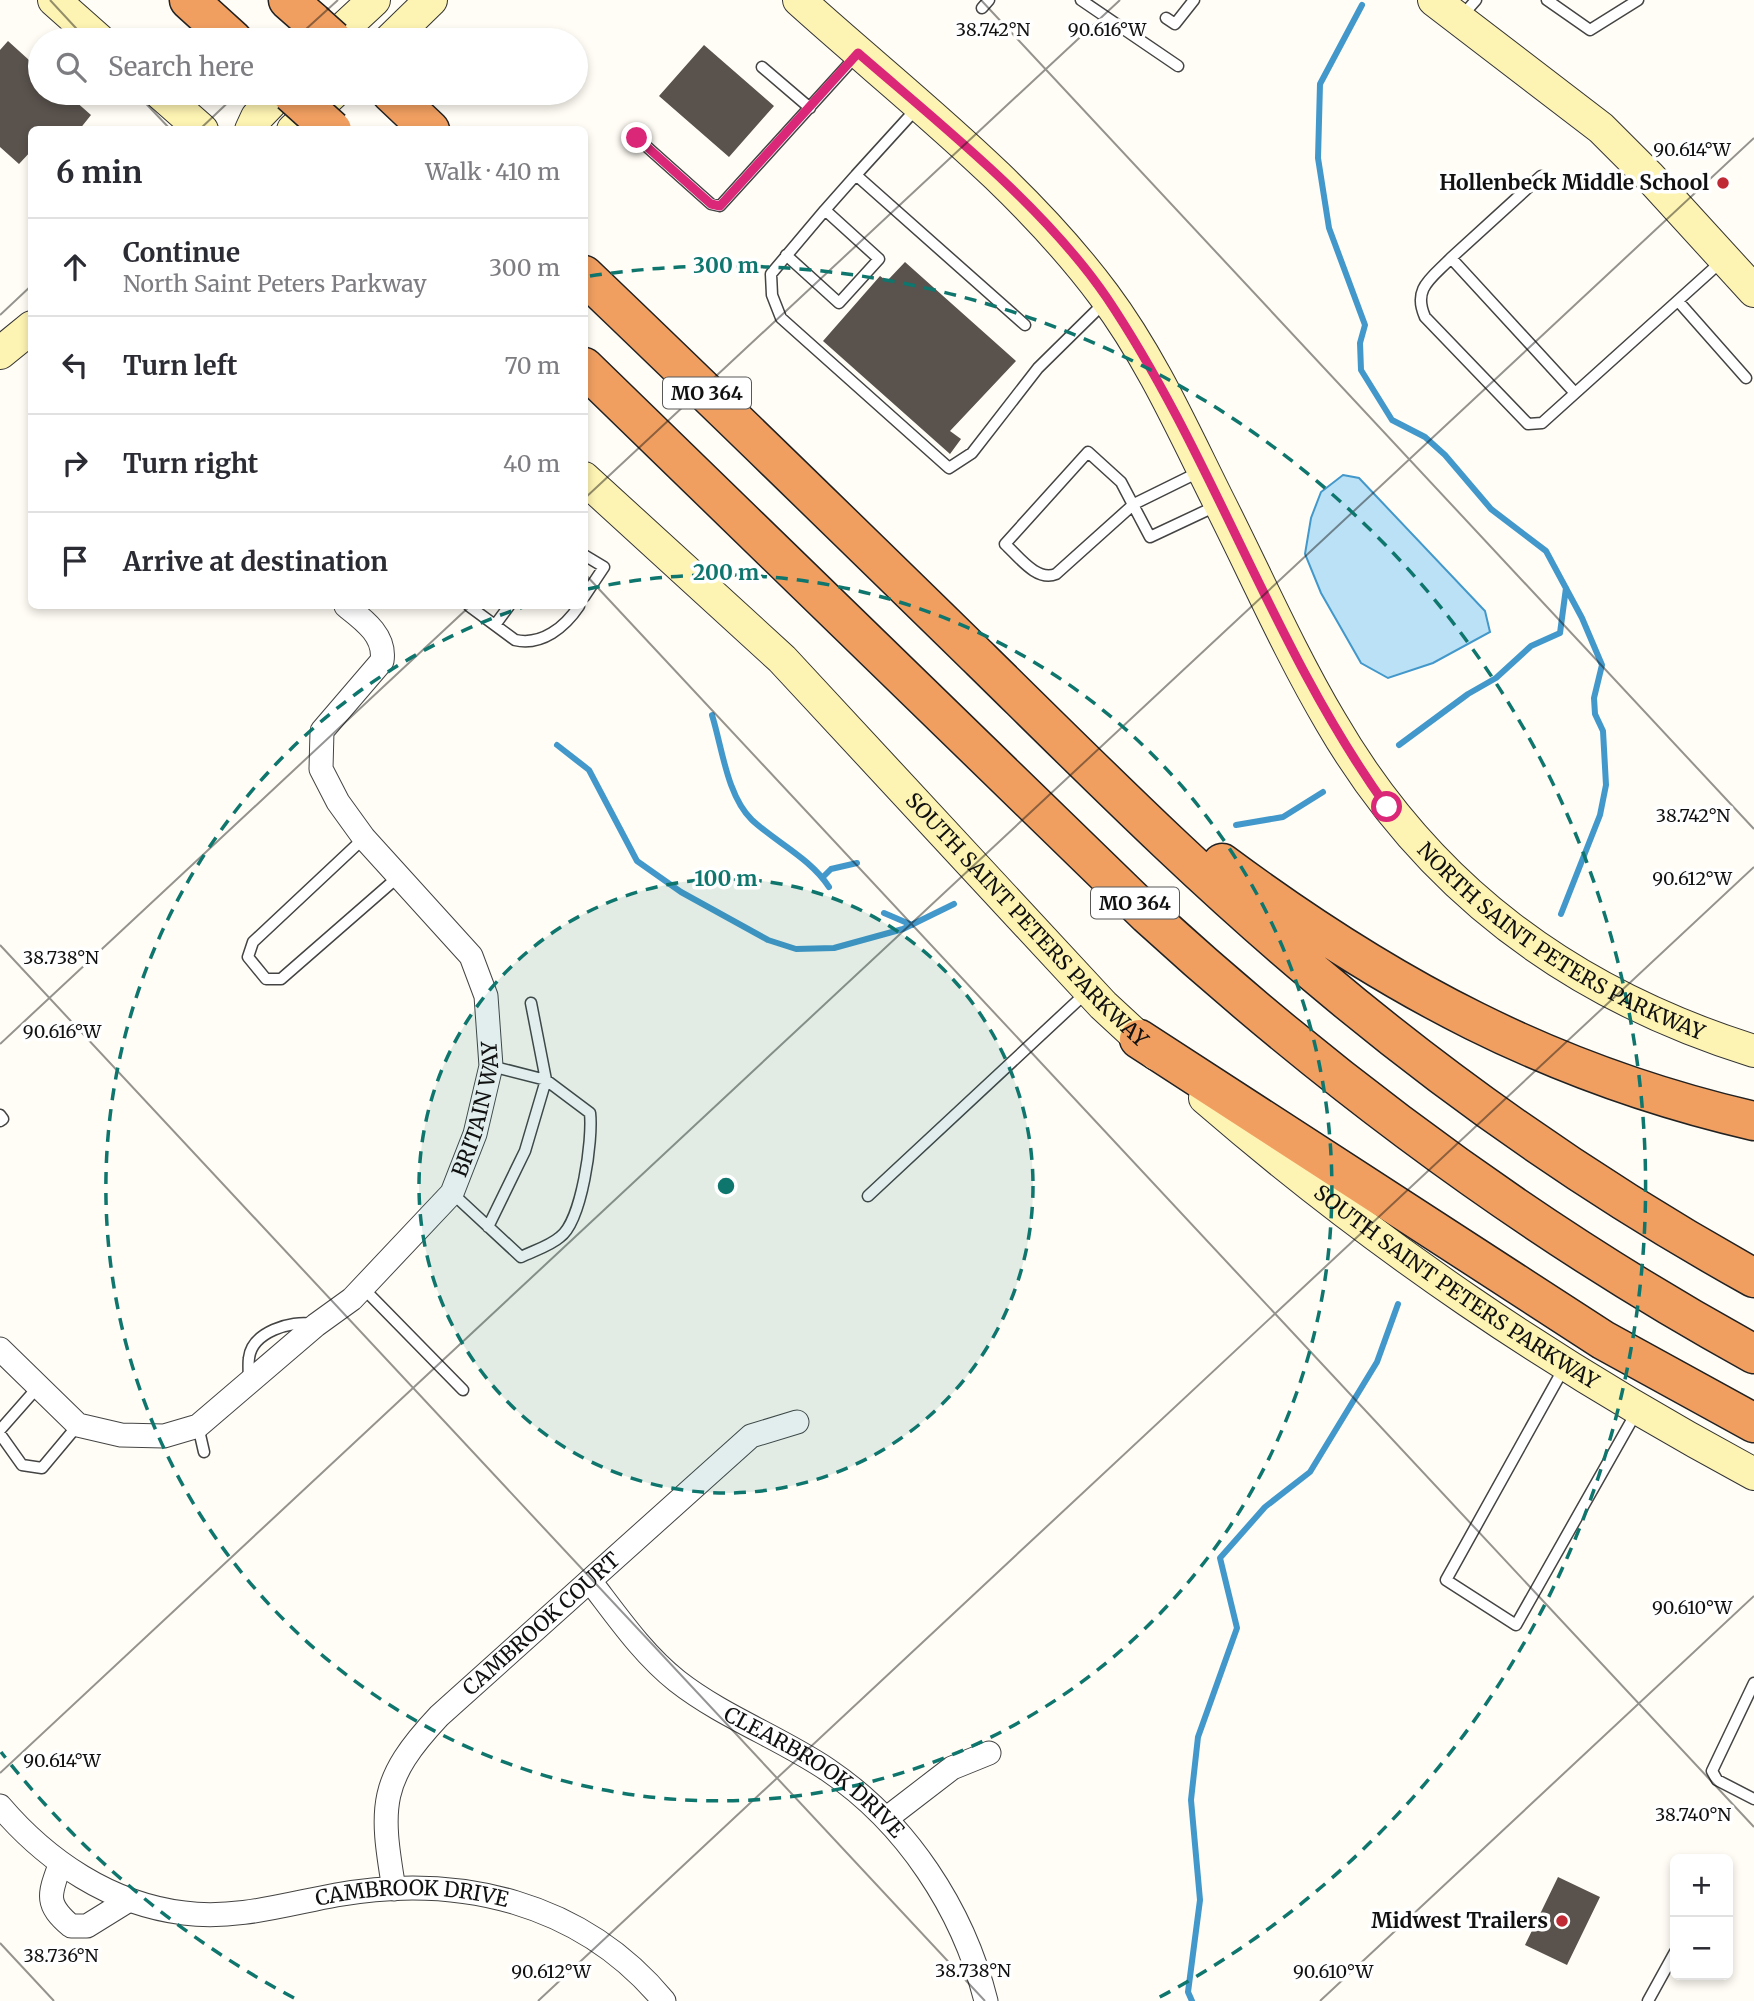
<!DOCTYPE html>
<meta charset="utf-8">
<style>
body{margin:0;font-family:Merriweather,serif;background:#f2f2f3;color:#2b2b33}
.controls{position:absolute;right:21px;bottom:21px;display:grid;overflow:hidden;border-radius:10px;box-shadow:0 4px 10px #0003}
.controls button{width:63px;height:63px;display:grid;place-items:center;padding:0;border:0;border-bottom:2px solid #e1e1e2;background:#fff;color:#2b2b33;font:35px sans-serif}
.stop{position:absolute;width:21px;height:21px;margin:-16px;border:5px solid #db2777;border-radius:50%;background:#fff}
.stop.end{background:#db2777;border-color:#fff;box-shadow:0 2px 7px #0008}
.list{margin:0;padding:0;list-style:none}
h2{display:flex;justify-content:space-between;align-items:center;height:91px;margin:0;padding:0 28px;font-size:30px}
h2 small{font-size:23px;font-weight:400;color:#7c7c81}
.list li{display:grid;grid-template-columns:46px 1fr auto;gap:21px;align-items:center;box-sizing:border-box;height:98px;padding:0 28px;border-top:2px solid #e1e1e2}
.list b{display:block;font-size:26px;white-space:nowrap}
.list p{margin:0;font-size:23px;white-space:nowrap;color:#7c7c81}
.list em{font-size:23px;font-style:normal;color:#7c7c81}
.icon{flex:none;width:38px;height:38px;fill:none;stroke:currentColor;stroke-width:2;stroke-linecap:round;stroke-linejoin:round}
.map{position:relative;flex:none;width:1754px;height:2001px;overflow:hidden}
.search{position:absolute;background:#fff;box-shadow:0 4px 10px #0003;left:28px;top:28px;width:560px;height:77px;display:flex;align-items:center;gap:18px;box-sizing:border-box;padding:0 24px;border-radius:38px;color:#7c7c81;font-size:26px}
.panel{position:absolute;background:#fff;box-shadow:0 4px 10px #0003;left:28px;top:126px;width:560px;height:483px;border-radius:10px}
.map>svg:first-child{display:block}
.water{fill:#bae1f5;stroke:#4398cb;stroke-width:2}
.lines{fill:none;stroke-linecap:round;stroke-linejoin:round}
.stream{stroke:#4398cb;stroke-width:6}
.building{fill:#59524d}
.lane-casing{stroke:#444;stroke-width:13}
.street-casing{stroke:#444;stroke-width:25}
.secondary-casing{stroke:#333;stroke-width:34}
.highway-casing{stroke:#222;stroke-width:41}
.lane{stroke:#fff;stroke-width:10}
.street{stroke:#fff;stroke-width:23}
.secondary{stroke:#fdf3b2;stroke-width:32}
.highway{stroke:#f19f61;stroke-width:38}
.highway-bridge-casing{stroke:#222;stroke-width:41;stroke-linecap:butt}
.highway-bridge{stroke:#f19f61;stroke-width:38}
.route{stroke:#db2777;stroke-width:9}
.ticks{fill:none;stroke:#111;stroke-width:2;stroke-opacity:0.45}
.ring{fill:none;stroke:#0f766e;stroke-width:3.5;stroke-dasharray:12 9}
.poi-dot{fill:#bf2a35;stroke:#fff;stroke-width:2.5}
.labels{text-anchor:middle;stroke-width:7;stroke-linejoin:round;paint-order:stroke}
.shield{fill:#fff;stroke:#585858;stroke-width:2}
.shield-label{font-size:19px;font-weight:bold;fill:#111}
.poi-label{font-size:21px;font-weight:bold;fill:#111;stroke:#fff;text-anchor:end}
.street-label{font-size:21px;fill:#111;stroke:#fff}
.ticks-label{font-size:18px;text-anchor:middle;fill:#111;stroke:#fff;stroke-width:7;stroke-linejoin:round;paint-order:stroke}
.centre{fill:#0f766e;stroke:#fff;stroke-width:3.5}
.ring-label{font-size:21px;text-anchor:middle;font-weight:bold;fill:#0f766e;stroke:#fff;stroke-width:7;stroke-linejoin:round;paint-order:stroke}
</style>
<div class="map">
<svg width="1754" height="2001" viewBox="0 0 1754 2001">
<rect width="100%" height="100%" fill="#fffdf5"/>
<path class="water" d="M1343,475l16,3 126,133 5,21 -57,31 -45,15 -27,-15 -40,-70 -16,-39 6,-36 10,-26z"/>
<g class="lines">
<path class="stream" d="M1362,5l-42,79 -2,74 11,70 36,97 -5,18 1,27 31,50 33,17 20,18 46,54 55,42 36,67 20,47 -8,33 1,16 8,17 3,54 -6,30 -39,99
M712,715c10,32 15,81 40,105 25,23 58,38 77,67
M557,745l32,25 48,91 44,31 87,48 28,9 38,-1 69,-19 51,-25
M1399,745l69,-51 28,-16 35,-32 29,-13 6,-45
M1236,825l47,-8 40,-25
M823,877l8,-8 26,-6
M884,913l28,12
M1192,2001l-4,-9 12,-92 -9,-100 7,-63 39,-109 -17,-70 45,-51 45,-35 67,-110 21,-58"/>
</g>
<path class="building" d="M8,41l32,29v23h26l25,22 -12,15h-47v20l-13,14 -19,-17v-97z
M704,45l70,61 -45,51 -70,-61z
M905,262l111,99 -66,70 11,8 -11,15 -127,-113 57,-65 7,5z
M1558,1877l42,20 -33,68 -42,-20z"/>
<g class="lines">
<defs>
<path id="lane" d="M1081,0l97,66
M1547,0l43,30 48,-30
M982,8l7,-8
M1461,17l15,-17
M1166,18l9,6 19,-24
M762,67l48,41
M917,108l-61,67 169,150
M637,138l74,66 9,2 137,-151
M825,210l-54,64 1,21 9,23 168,150 23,-15 66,-85 68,-67
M786,255l53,48 40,-44 -54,-49 31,-35
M1451,258l90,-82
M1678,301l68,77
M1575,393l-124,-135c-19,20 -39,30 -26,59l103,107 14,-1 181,-163
M1201,471l-67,33 -78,70c-19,8 -37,-17 -51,-30l83,-92 33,30 29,55 66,-31
M584,555l20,12 -20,30
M469,606l46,34c27,6 50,-13 64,-34
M495,625l14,-19
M364,838l-111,104 -5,15 18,22h15l117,-102
M0,1115l3,4 -3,2
M452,1193l69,64c12,-6 29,-11 39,-20 22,-16 33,-98 30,-124l-44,-33 -55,-14
M868,1196l219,-204
M488,1227l37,-76 21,-71 -15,-77
M363,1288l100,102
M1565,1366l-119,214 70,45 121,-214
M249,1381c0,-7 -1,-16 0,-23 3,-26 42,-38 64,-34
M198,1426l6,26
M0,1430l37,-42
M0,1434l22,31 20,3 36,-43
M1754,1683l-42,88 5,9 37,19
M1648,2001l27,-49"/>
<g id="street">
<path id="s1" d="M0,1349l78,76 43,10 43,1 34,-10 118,-101 36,-26 100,-106 23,-59 16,-68 -5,-70 -15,-40 -107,-118 -26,-36 -17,-33 1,-38 60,-70c4,-25 -18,-41 -36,-55"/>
<path id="s2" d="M590,1581c27,35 52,72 87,100 46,36 102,56 151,89 78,53 135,139 158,231"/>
<path id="s3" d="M0,1806c47,55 110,98 184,107 51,7 103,-9 152,-18 123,-22 246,7 328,106"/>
<path d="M887,1818l65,-50 37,-15"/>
<path d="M60,1865c-11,30 -15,39 11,61h16l42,-26"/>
<path id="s4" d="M394,1889c-14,-83 -15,-109 45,-173l312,-280 46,-14"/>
</g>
<g id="secondary">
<path d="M54,0l45,40"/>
<path id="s5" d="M799,0c104,94 221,182 305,295 47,63 79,135 114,205 37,73 71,151 113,222 97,167 240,272 423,329"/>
<path d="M1434,0l167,128 48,48 105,115"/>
<path d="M331,40l43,-40"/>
<path d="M390,40l41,-40"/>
<path d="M160,93l42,37"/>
<path d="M251,130l6,-13 23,-24"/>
<path d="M293,130l40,-37"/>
<path d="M0,353l32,-26"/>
<path id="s6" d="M584,478l198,181 321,346 53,49"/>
<path id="s7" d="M1205,1098c171,148 350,269 549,376"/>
</g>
<path id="highway" d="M189,0l44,40
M288,0l25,22
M391,93l39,37
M584,275c133,127 265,256 396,384 111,109 221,220 340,319 134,113 281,215 434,300
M584,367l564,548c185,169 386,318 606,439
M1222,863c167,124 328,211 532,258
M1139,1039l464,301 151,83"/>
</defs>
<use href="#lane" class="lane-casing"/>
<use href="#street" class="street-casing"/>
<use href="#secondary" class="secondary-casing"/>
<use href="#highway" class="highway-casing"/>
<use href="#lane" class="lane"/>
<use href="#street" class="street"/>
<use href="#secondary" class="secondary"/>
<use href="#highway" class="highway"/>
<defs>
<path id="highway-bridge" d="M313,22l20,18
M291,93l41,37"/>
</defs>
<use href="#highway-bridge" class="highway-bridge-casing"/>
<use href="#highway-bridge" class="highway-bridge"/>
</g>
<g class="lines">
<path class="route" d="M637,138l74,66 9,2 138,-153c83,72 187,154 249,245 108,161 166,351 280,509"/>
</g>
<path class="ticks" d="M50,0l37,40M981,0l773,829M294,40l44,-40M136,93l35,37M199,130l39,-37M0,315l32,-30M584,499l536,-499M584,573l1170,1254M0,945l985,1056M0,1044l470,-438M0,1773l1754,-1635M0,1943l54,58M538,2001l1216,-1134M1320,2001l434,-405"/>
<circle cx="726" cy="1186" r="307" fill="#0f766e" fill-opacity=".12"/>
<g class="ring">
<circle cx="726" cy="1186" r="307"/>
<path d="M588 589A613 613 0 1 1 526 606"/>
<path d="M294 1998A920 920 0 0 1 1 1752M590 276A920 920 0 0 1 1158 1998"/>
</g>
<g class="poi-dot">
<circle cx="1723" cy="183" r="7"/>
<circle cx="1562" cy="1921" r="7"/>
</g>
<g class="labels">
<g class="shield">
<rect x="663" y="377.5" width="88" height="31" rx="5"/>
<rect x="1091" y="887.5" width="88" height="31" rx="5"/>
</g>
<g class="shield-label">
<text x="707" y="400">MO 364</text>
<text x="1135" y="910">MO 364</text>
</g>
<g class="poi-label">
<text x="1709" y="190">Hollenbeck Middle School</text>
<text x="1548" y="1928">Midwest Trailers</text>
</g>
<g class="street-label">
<text dy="7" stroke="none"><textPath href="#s6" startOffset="626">SOUTH SAINT PETERS PARKWAY</textPath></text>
<text dy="7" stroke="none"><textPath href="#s5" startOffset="1234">NORTH SAINT PETERS PARKWAY</textPath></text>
<text dy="7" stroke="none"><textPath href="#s1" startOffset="665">BRITAIN WAY</textPath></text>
<text dy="7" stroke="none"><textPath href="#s7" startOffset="315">SOUTH SAINT PETERS PARKWAY</textPath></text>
<text dy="7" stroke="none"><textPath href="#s4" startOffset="327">CAMBROOK COURT</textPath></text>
<text dy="7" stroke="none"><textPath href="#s2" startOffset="298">CLEARBROOK DRIVE</textPath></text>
<text dy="7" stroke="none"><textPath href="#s3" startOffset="448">CAMBROOK DRIVE</textPath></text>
</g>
</g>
<g class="ticks-label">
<text x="1107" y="36">90.616°W</text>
<text x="993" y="36">38.742°N</text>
<text x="1692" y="156">90.614°W</text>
<text x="1693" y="822">38.742°N</text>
<text x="1692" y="885">90.612°W</text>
<text x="61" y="964">38.738°N</text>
<text x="62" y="1038">90.616°W</text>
<text x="1692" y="1614">90.610°W</text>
<text x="62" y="1767">90.614°W</text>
<text x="1693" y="1821">38.740°N</text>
<text x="61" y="1962">38.736°N</text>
<text x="973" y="1977">38.738°N</text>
<text x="551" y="1978">90.612°W</text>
<text x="1333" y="1978">90.610°W</text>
</g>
<circle cx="726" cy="1186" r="10" class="centre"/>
<g class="ring-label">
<text x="726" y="273">300 m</text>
<text x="726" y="580">200 m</text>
<text x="726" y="886">100 m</text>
</g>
</svg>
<div class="controls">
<button>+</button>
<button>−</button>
</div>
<div class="stop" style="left:1387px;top:807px"></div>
<div class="stop end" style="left:637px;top:138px"></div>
<div class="search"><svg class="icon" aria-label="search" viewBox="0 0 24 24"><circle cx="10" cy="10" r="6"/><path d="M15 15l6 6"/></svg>Search here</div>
<section class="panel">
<h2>6 min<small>Walk · 410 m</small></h2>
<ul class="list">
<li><svg class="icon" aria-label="ahead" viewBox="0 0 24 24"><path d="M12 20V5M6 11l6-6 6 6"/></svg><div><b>Continue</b><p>North Saint Peters Parkway</p></div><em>300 m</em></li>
<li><svg class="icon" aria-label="left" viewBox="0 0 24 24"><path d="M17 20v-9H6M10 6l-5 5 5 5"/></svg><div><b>Turn left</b></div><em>70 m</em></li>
<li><svg class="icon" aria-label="right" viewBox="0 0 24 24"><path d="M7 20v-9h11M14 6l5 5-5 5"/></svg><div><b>Turn right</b></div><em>40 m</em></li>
<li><svg class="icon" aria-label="arrive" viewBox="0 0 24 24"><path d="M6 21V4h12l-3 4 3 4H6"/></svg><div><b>Arrive at destination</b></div></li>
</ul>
</section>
</div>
